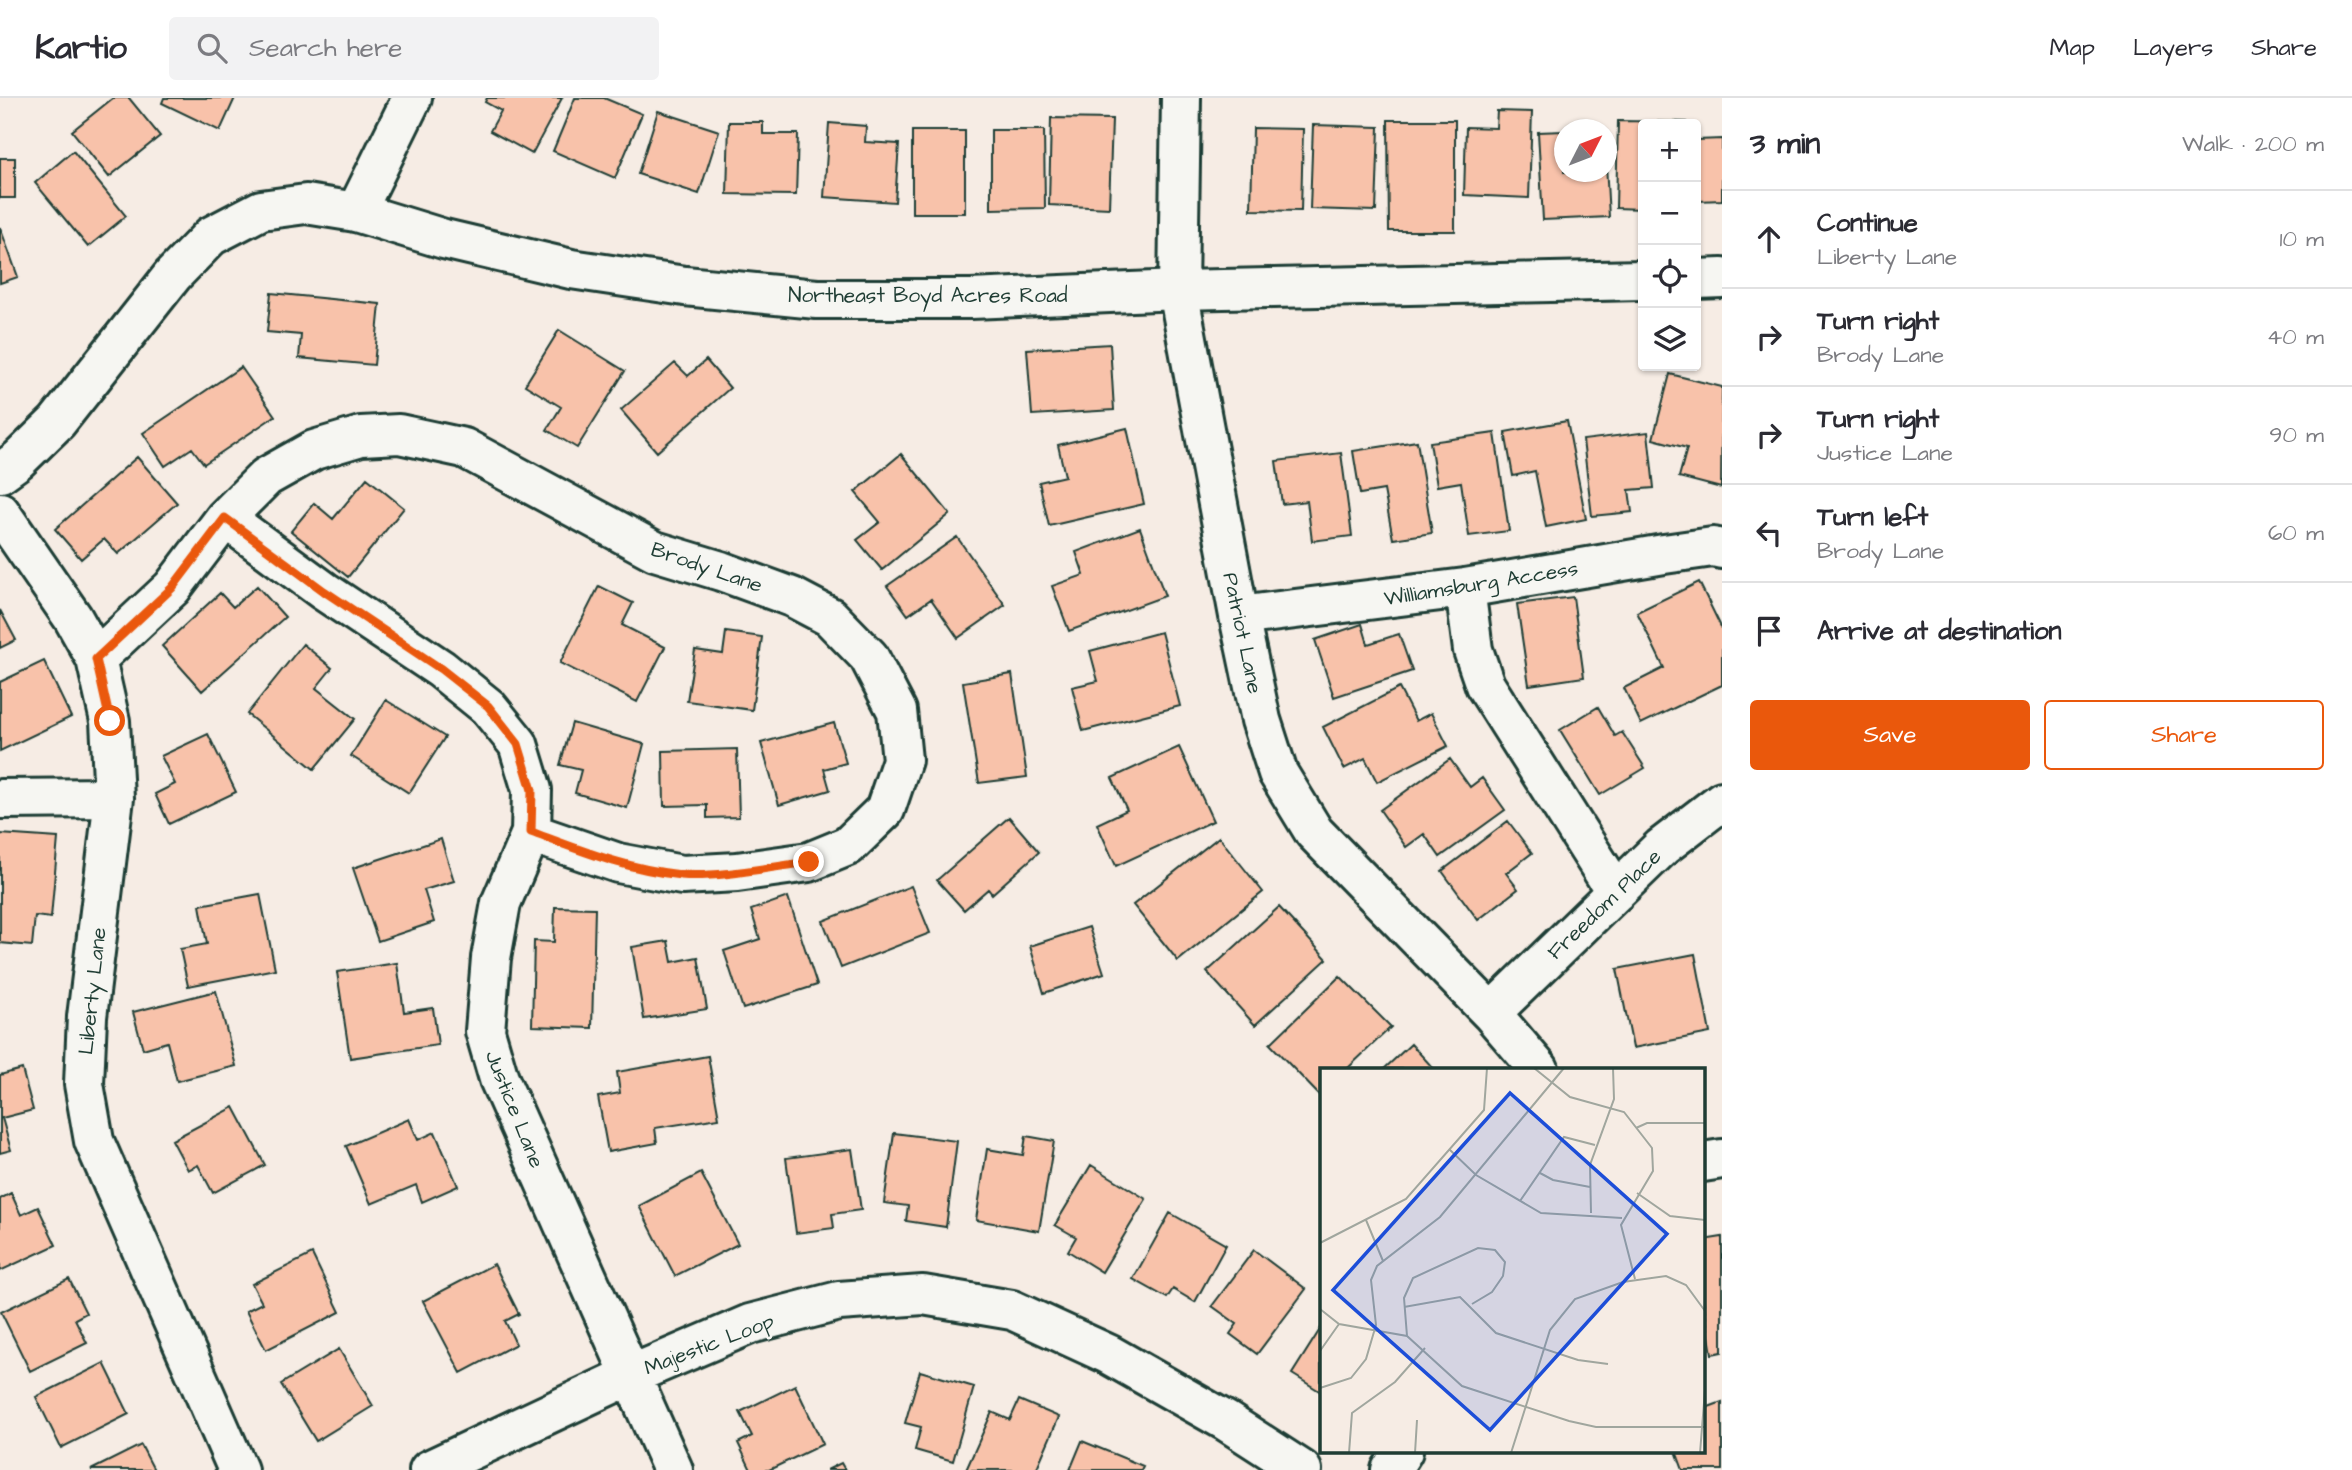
<!DOCTYPE html>
<meta charset="utf-8">
<style>
body{margin:0;font-family:"Architects Daughter",sans-serif;background:#f2f2f3;color:#2b2b33}
.controls{position:absolute;right:21px;top:21px;display:grid;overflow:hidden;border-radius:7px;box-shadow:0 2px 5px #0004}
.controls button{width:63px;height:63px;display:grid;place-items:center;padding:0;border:0;border-bottom:2px solid #e1e1e2;background:#fff;color:#2b2b33;font:35px sans-serif}
.compass{position:absolute;left:1554px;top:21px;width:63px;height:63px;border-radius:50%;background:#fff;box-shadow:0 2px 5px #0004;rotate:48deg}
.stop{position:absolute;width:21px;height:21px;margin:-16px;border:5px solid #ea580c;border-radius:50%;background:#fff}
.stop.end{background:#ea580c;border-color:#fff;box-shadow:0 2px 7px #0008}
.list{margin:0;padding:0;list-style:none}
h2{display:flex;justify-content:space-between;align-items:center;height:91px;margin:0;padding:0 28px;font-size:30px}
h2 small{font-size:23px;font-weight:400;color:#7c7c81}
.list li{display:grid;grid-template-columns:46px 1fr auto;gap:21px;align-items:center;box-sizing:border-box;height:98px;padding:0 28px;border-top:2px solid #e1e1e2}
.list b{display:block;font-size:26px;white-space:nowrap}
.list p{margin:0;font-size:23px;white-space:nowrap;color:#7c7c81}
.list em{font-size:23px;font-style:normal;color:#7c7c81}
.actions{display:flex;gap:14px;padding:21px 28px}
.actions a{flex:1;padding:16px 0;border:2px solid #ea580c;border-radius:7px;text-align:center;font-size:24px;color:#ea580c}
.actions .main{background:#ea580c;color:#fff}
.icon{flex:none;width:38px;height:38px;fill:none;stroke:currentColor;stroke-width:2;stroke-linecap:round;stroke-linejoin:round}
.map{position:relative;flex:none;width:1722px;height:1372px;overflow:hidden}
header{display:flex;align-items:center;gap:42px;box-sizing:border-box;height:98px;padding:0 35px;background:#fff;border-bottom:2px solid #e1e1e2}
header strong{font-size:33px}
nav{display:flex;gap:38px;margin-inline-start:auto;font-size:24px}
.search{width:490px;height:63px;background:#f2f2f3;display:flex;align-items:center;gap:18px;box-sizing:border-box;padding:0 24px;border-radius:7px;color:#7c7c81;font-size:26px}
main{display:flex}
aside{flex:1;background:#fff}
.map>svg:first-child{display:block}
.building{fill:#f8c2aa;stroke:#1f3d34;stroke-width:2}
.lines{fill:none;stroke-linecap:round;stroke-linejoin:round}
.minor-casing{stroke:#1f3d34;stroke-width:44}
.tertiary-casing{stroke:#1f3d34;stroke-width:44}
.minor{stroke:#f6f6f2;stroke-width:38}
.tertiary{stroke:#f6f6f2;stroke-width:38}
.route{stroke:#ea580c;stroke-width:9}
.labels{text-anchor:middle;stroke-width:5;stroke-linejoin:round;paint-order:stroke}
.street-label{font-size:21px;fill:#1f3d34;stroke:#f6f6f2}
.inset-road{fill:none;stroke:#a0a69e;stroke-width:2}
.view{fill:#1d4ed8;fill-opacity:0.15;stroke:#1d4ed8;stroke-width:3.5}
.inset-edge{fill:none;stroke:#1f3d34;stroke-width:3.5}
</style>
<header>
<strong>Kartio</strong>
<div class="search"><svg class="icon" aria-label="search" viewBox="0 0 24 24"><circle cx="10" cy="10" r="6"/><path d="M15 15l6 6"/></svg>Search here</div>
<nav><a>Map</a><a>Layers</a><a>Share</a></nav>
</header>
<main>
<div class="map">
<svg width="1722" height="1372" viewBox="0 0 1722 1372">
<rect width="100%" height="100%" fill="#f6ece4"/>
<filter id="ink" filterUnits="userSpaceOnUse"><feTurbulence type="fractalNoise" baseFrequency=".0143" numOctaves="2"/><feDisplacementMap in="SourceGraphic" scale="14" xChannelSelector="R" yChannelSelector="G"/><feConvolveMatrix kernelMatrix="1 2 1 2 8 2 1 2 1" color-interpolation-filters="sRGB"/></filter>
<g filter="url(#ink)">
<path class="building" d="M113,0h16l31,38 -51,41 -37,-46z
M164,0h71l-15,33 -58,-28z
M487,0h75l-30,56 -42,-23 11,-20 -16,-9z
M575,0h29l38,16 -27,64 -62,-27z
M658,13l61,20 -20,63 -61,-20z
M1497,13l35,1 -3,86 -65,-3 2,-68 30,1z
M1051,20l61,1 -3,89 -60,-3z
M1388,22h67v111h-66z
M1618,23l68,1v2h-43v85l-27,-1z
M729,24h34v12h35l-2,61 -69,-1z
M829,25l37,3 -1,16 34,2 -4,58 -71,-5z
M1313,27l66,2 -3,84 -66,-2z
M1253,30l50,1 -2,82 -50,-1z
M991,32h53l1,78 -54,1z
M912,33h53v82h-53z
M1564,33v41h42v-8l3,53 -66,3 -5,-88z
M1722,41v61l-24,1 -2,-61z
M73,53l53,65 -38,31 -53,-64z
M0,60h15v40h-15z
M0,129l18,50 -18,6z
M271,195l109,11 -6,61 -75,-7 2,-23 -34,-3z
M559,232l66,41 -48,77 -30,-18 14,-23 -36,-22z
M1110,246l4,66 -82,5 -5,-66z
M706,262l24,28 -73,64 -36,-42 54,-47 13,13z
M241,269l34,49 -71,48 -12,-16 -27,18 -22,-33z
M1670,276l52,13 -1,101 -42,-11 8,-29 -34,-9z
M1567,323l19,98 -40,8 -11,-56 -22,5 -8,-44z
M1127,330l17,76 -95,22 -10,-44 26,-6 -7,-31z
M1648,334l6,56 -25,2 3,22 -40,4 -9,-76z
M1495,335l14,98 -40,5 -8,-54 -24,4 -7,-44z
M1417,343l15,92 -39,6 -9,-49 -24,4 -7,-43z
M1341,355l11,83 -40,5 -5,-40 -25,3 -6,-43z
M901,356l49,60 -68,56 -25,-30 23,-18 -25,-30z
M137,359l40,46 -59,51 -14,-15 -23,20 -26,-30z
M367,380l37,30 -56,69 -57,-46 23,-28 19,16z
M1140,430l25,68 -96,35 -17,-45 32,-11 -8,-23z
M957,439l48,68 -47,33 -27,-39 -23,16 -21,-29z
M1699,484l23,47v56l-81,39 -17,-36 40,-20 -27,-56z
M257,488l28,31 -83,74 -40,-45 58,-53 13,14z
M599,488l34,17 -11,22 43,22 -28,55 -77,-39z
M1573,499l11,80 -55,8 -12,-81z
M0,512l16,30 -16,8z
M1362,526l6,20 31,-10 13,37 -78,26 -19,-57z
M726,534l36,5 -10,73 -65,-9 8,-51 28,4z
M1161,534l19,74 -97,25 -11,-44 26,-6 -8,-30z
M303,546l29,24 -16,20 39,31 -41,50 -67,-55z
M44,563l27,56 -71,34v-69z
M1012,576l15,103 -48,6 -16,-101z
M1399,590l17,33 15,-8 17,33 -71,36 -12,-24 -21,11 -21,-42z
M386,602l59,37 -36,56 -58,-37z
M1598,609l17,29 7,-4 23,36 -45,27 -40,-65z
M572,625l72,21 -17,64 -52,-15 6,-23 -21,-5z
M834,625l12,40 -22,6 6,21 -51,15 -18,-62z
M208,636l28,58 -67,32 -14,-30 20,-10 -14,-28z
M1179,649l34,74 -97,45 -19,-42 30,-14 -15,-32z
M737,651l2,68 -32,1v-13l-43,1 -1,-55z
M1450,661l20,28 12,-9 23,32 -65,47 -16,-23 -18,13 -26,-37z
M1009,719l30,35 -47,42 -4,-5 -24,21 -27,-30z
M1508,723l24,32 -26,20 12,16 -40,31 -36,-49z
M0,736l58,4 -7,80 -16,-2 -3,30 -32,-3z
M1219,739l44,55 -85,69 -45,-56z
M441,741l13,42 -30,9 10,32 -56,19 -25,-73z
M911,788l19,47 -89,35 -18,-47z
M260,796l15,75 -87,17 -8,-37 27,-5 -7,-39z
M788,799l29,88 -74,24 -19,-58 36,-12 -9,-29z
M555,809l40,1 -3,120 -60,-2 2,-85 20,1z
M1279,809l48,52 -72,66 -48,-53z
M1089,829l15,46 -60,20 -14,-47z
M668,843l4,21 26,-5 9,52 -63,10 -12,-72z
M1695,856l15,79 -77,15 -16,-79z
M397,865l7,49 29,-4 5,37 -88,13 -13,-86z
M1340,878l51,51 -44,42h-26l-1,27 -50,-52z
M216,893l20,75 -59,15 -10,-39 -24,7 -10,-37z
M1411,946l23,25h-50z
M708,958l11,62 -64,10 2,15 -49,9 -10,-55 22,-4 -3,-21z
M22,971l11,41 -31,8 9,32 -11,3v-78z
M234,1009l31,58 -52,28 -15,-28 -10,5 -16,-30z
M409,1021l9,21 17,-8 23,54 -36,16 -6,-17 -45,19 -25,-58z
M894,1035l63,8 -11,86 -40,-6 2,-15 -24,-3z
M1026,1038l28,5 -15,90 -63,-11 11,-71 36,6z
M852,1051l9,61 -29,4 2,14 -38,5 -10,-75z
M1091,1067l55,34 -44,73 -34,-21 8,-14 -21,-12z
M701,1075l37,71 -63,32 -36,-70z
M11,1095l10,22 17,-8 18,38 -56,26v-72z
M1170,1115l56,32 -31,57 -22,-13 -6,9 -34,-19z
M1722,1139v115l-10,2 -9,-54v-60z
M1254,1152l52,39 -49,65 -27,-20 7,-10 -25,-18z
M312,1156l28,58 -74,38 -20,-39 16,-8 -10,-19z
M494,1166l25,50 -14,7 11,23 -55,29 -38,-72z
M69,1181l17,34 -11,6 12,24 -57,28 -29,-59z
M1321,1230v64l-29,-18z
M339,1251l34,57 -57,35 -35,-57z
M104,1265l25,51 -68,34 -25,-51z
M920,1273l54,16 -21,74 -38,-11 6,-23 -16,-4z
M795,1287l28,59 -54,26h-18l-13,-27 14,-7 -12,-24z
M1019,1302l40,17 -23,53h-70l26,-58 18,8z
M1722,1304v68h-39l-7,-19h27v-42z
M1082,1343l61,25 -2,4h-71z
M141,1347l13,25h-63z
M841,1365l4,7h-18z"/>
<g class="lines">
<defs>
<path id="minor" d="M1181,0l-3,192 61,326 22,104 17,53 36,59 177,181 48,56
M356,114l56,-114
M0,414l73,106 23,41 14,62 4,77 -27,219 -3,67 10,57 144,329
M225,420l99,73 117,78 47,38 30,37 14,46 -1,43 -30,70 -10,55 -6,73 14,48 174,391
M1465,490l8,62 12,35 131,207
M1239,518l226,-28 199,-34 49,-7 9,2
M96,561l76,-71 53,-70 41,-41 48,-27 47,-14 38,-2 65,14 191,103 66,20 71,26 38,20 39,40 28,54 5,49 -17,50 -37,36 -39,16 -72,10 -55,3 -64,-12 -87,-30
M0,701l114,-1
M1491,915l171,-166 60,-46
M1703,1064l19,-3
M429,1372l202,-95 119,-51 89,-23 84,-6 89,15 96,44 118,67 76,49
M1391,1372l12,-19"/>
<path id="tertiary" d="M1696,181l26,-1
M0,375l18,-13 39,-38 116,-147 38,-39 50,-26 45,-6 50,8 88,27 127,30 114,17 132,13h154l207,-9 465,-10"/>
</defs>
<use href="#minor" class="minor-casing"/>
<use href="#tertiary" class="tertiary-casing"/>
<use href="#minor" class="minor"/>
<use href="#tertiary" class="tertiary"/>
</g>
</g>
<g class="lines" filter="url(#ink)">
<path class="route" d="M110,623l-14,-62 76,-71 53,-70 99,73 117,78 47,37 30,38 14,46 -1,42c49,18 98,38 150,43 37,3 90,-8 128,-13"/>
</g>
<g class="labels">
<g class="street-label">
<text x="928" y="204">Northeast Boyd Acres Road</text>
<text transform="translate(707 469) rotate(19)" y="7">Brody Lane</text>
<text transform="translate(1481 485) rotate(-9)" y="7">Williamsburg Access</text>
<text transform="translate(1243 535) rotate(78)" y="7">Patriot Lane</text>
<text transform="translate(1604 806) rotate(-44)" y="7">Freedom Place</text>
<text transform="translate(92 893) rotate(-84)" y="7">Liberty Lane</text>
<text transform="translate(515 1011) rotate(68)" y="7">Justice Lane</text>
<text transform="translate(709 1246) rotate(-21)" y="7">Majestic Loop</text>
</g>
</g>
<g transform="translate(1320 970)">
<rect width="385" height="385" fill="#f6ece4"/>
<path class="inset-road" d="M214,0l36,29 54,15 28,36 1,23 -32,54 14,54M316,60l11,-5h58M129,81l27,26 65,38 81,5M220,105l13,7 37,7M317,125l33,23 35,4M200,133l44,-64 31,8M271,145l-1,-48 24,-66 -1,-31M46,152l17,41M0,175l86,-44 78,-89 3,-42M84,239l56,-10 36,36 82,27 30,4M0,241l19,15 68,12 55,50 107,35 27,6h109M87,268l-3,-38 9,-20 65,-30 17,2 10,12 -2,14 -11,16 -20,12M0,283l19,-27M0,320l31,-10 15,-19 10,-34 -5,-45 6,-14 63,-49 124,-149M29,385l3,-40 43,-31 30,-34M95,385l2,-33M191,385l39,-123 25,-31 48,-17 43,-6 20,9 19,26M380,385l5,-63"/>
<path class="view" d="M190,25l157,141 -177,196 -157,-140z"/>
<rect width="385" height="385" class="inset-edge"/>
</g>
</svg>
<div class="controls">
<button>+</button>
<button>−</button>
<button><svg class="icon" aria-label="locate" viewBox="0 0 24 24"><circle cx="12" cy="12" r="6"/><path d="M12 2v4M12 18v4M2 12h4M18 12h4"/></svg></button>
<button><svg class="icon" aria-label="layers" viewBox="0 0 24 24"><path d="M12 4l9 5-9 5-9-5zM3 14l9 5 9-5"/></svg></button>
</div>
<svg class="compass" viewBox="-18 -18 36 36"><path d="M0-13l5 13h-10z" fill="#e53935"/><path d="M0 13l5-13h-10z" fill="#7c7c81"/></svg>
<div class="stop" style="left:110px;top:623px"></div>
<div class="stop end" style="left:809px;top:764px"></div>
</div>
<aside>
<h2>3 min<small>Walk · 200 m</small></h2>
<ul class="list">
<li><svg class="icon" aria-label="ahead" viewBox="0 0 24 24"><path d="M12 20V5M6 11l6-6 6 6"/></svg><div><b>Continue</b><p>Liberty Lane</p></div><em>10 m</em></li>
<li><svg class="icon" aria-label="right" viewBox="0 0 24 24"><path d="M7 20v-9h11M14 6l5 5-5 5"/></svg><div><b>Turn right</b><p>Brody Lane</p></div><em>40 m</em></li>
<li><svg class="icon" aria-label="right" viewBox="0 0 24 24"><path d="M7 20v-9h11M14 6l5 5-5 5"/></svg><div><b>Turn right</b><p>Justice Lane</p></div><em>90 m</em></li>
<li><svg class="icon" aria-label="left" viewBox="0 0 24 24"><path d="M17 20v-9H6M10 6l-5 5 5 5"/></svg><div><b>Turn left</b><p>Brody Lane</p></div><em>60 m</em></li>
<li><svg class="icon" aria-label="arrive" viewBox="0 0 24 24"><path d="M6 21V4h12l-3 4 3 4H6"/></svg><div><b>Arrive at destination</b></div></li>
</ul>
<div class="actions"><a class="main">Save</a><a>Share</a></div>
</aside>
</main>
